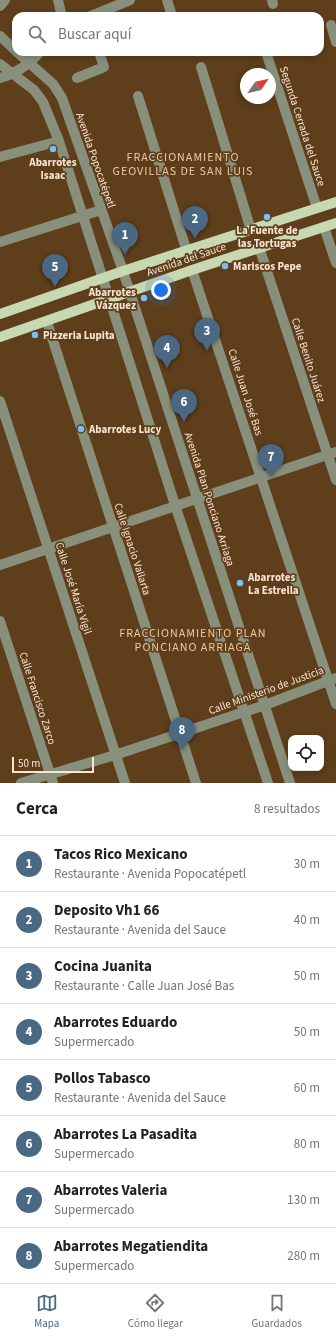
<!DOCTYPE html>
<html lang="es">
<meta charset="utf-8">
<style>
body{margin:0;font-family:"Source Sans 3",sans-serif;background:#f6f6f6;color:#222}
.controls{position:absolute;right:12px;bottom:12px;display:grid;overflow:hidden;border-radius:8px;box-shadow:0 2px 6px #0003}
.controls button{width:36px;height:36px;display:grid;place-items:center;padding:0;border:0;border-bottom:1px solid #e0e0e0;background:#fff;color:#222;font:20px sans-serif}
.compass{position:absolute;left:240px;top:68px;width:36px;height:36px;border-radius:50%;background:#fff;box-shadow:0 2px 6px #0003;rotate:56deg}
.scale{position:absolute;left:12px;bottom:10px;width:82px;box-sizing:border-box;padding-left:4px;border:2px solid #fae5d3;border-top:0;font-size:11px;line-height:14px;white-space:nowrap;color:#fae5d3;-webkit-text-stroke:3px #5e3e1b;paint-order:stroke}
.you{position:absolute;left:161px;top:290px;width:14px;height:14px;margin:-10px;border:3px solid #fff;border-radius:50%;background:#1a73e8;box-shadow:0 0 0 6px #1a73e833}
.badge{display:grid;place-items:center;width:26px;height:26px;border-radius:50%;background:#4a6882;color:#fff;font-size:13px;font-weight:700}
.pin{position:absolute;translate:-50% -33px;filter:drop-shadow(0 1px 2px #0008)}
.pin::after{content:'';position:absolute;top:21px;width:14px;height:12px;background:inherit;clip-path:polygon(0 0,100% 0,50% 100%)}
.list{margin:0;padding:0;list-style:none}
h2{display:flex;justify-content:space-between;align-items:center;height:52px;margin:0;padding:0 16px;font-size:17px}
h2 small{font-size:13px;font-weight:400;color:#767676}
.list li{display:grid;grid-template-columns:26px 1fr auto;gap:12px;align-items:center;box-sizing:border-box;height:56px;padding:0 16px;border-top:1px solid #e0e0e0}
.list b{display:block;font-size:15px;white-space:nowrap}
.list p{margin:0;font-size:13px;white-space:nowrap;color:#767676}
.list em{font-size:13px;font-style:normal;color:#767676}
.icon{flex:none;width:22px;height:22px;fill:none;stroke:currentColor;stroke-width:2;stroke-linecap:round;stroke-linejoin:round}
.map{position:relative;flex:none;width:336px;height:783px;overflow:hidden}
.search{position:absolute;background:#fff;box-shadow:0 2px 6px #0003;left:12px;right:12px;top:12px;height:44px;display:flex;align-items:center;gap:10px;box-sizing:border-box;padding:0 14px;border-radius:12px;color:#767676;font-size:15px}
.sheet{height:500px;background:#fff}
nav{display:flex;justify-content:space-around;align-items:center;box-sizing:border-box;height:56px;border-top:1px solid #e0e0e0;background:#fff;font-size:11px;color:#767676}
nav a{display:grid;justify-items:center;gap:2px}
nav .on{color:#4a6882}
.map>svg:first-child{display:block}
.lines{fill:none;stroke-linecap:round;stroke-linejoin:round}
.minor{stroke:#88907c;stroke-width:10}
.major{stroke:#c8d8b0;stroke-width:10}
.poi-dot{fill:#7abef8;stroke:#5e3e1b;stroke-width:1.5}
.labels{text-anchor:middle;stroke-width:3.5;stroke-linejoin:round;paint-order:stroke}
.street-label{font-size:11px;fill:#fae5d3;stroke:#5e3e1b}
.poi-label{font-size:11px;font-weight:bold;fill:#fae5d3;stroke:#5e3e1b;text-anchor:start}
.neighbourhood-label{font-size:12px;letter-spacing:1px;fill:#eec7a2;stroke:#5e3e1b}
</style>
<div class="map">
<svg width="336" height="783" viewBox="0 0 336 783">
<rect width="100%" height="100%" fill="#5e3e1b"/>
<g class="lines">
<path class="minor" d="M58,0l3,13
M167,0l5,16
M272,0l1,4
M0,6l5,-6
M91,16l39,-16
M331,25l5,17
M0,36l16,15
M17,52l36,32 9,14 61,173 167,512
M266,52l51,156
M0,64l34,26 9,12 16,39 116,364 93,278
M201,67l50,163
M0,78c17,-5 28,-13 40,-26
M77,78l27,-11 -5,-15
M138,96l49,156
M0,157l59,-16
M324,227l12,36
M0,242l101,-32
M259,247l77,233
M192,270l144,434
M47,322l149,461
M0,401l125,382
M0,565l336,-113
M0,621l53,162
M21,783l94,-28 150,-50 71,-27"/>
<path class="major" d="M0,314l123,-43 213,-69
M0,337l192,-67 144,-47"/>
</g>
<g class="poi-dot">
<circle cx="53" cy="149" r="4"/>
<circle cx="267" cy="217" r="4"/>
<circle cx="225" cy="266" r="4"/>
<circle cx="144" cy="298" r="4"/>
<circle cx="35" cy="335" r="4"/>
<circle cx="81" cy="429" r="4"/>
<circle cx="240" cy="583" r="4"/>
</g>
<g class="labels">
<g class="street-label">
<text transform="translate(303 126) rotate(72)" y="4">Segunda Cerrada del Sauce</text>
<text transform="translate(96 160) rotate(71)" y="4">Avenida Popocatépetl</text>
<text transform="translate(186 259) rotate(-19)" y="4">Avenida del Sauce</text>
<text transform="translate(309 360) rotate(72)" y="4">Calle Benito Juárez</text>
<text transform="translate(246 392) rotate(72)" y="4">Calle Juan José Bas</text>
<text transform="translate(210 499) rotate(72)" y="4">Avenida Plan Ponciano Arriaga</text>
<text transform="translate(133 549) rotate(72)" y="4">Calle Ignacio Vallarta</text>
<text transform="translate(74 588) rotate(72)" y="4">Calle José María Vigil</text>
<text transform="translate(266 690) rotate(-20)" y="4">Calle Ministerio de Justicia</text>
<text transform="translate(38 698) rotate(72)" y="4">Calle Francisco Zarco</text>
</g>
<g class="poi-label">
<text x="53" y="166" text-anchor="middle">Abarrotes<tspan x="53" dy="13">Isaac</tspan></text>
<text x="267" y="234" text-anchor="middle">La Fuente de<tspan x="267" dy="13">las Tortugas</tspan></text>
<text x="233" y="270">Mariscos Pepe</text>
<text x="136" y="296" text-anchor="end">Abarrotes<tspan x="136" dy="13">Vázquez</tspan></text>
<text x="43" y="339">Pizzeria Lupita</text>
<text x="89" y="433">Abarrotes Lucy</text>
<text x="248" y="581">Abarrotes<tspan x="248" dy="13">La Estrella</tspan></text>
</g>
<g class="neighbourhood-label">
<text x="183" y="161">FRACCIONAMIENTO<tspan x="183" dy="14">GEOVILLAS DE SAN LUIS</tspan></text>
<text x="193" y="637">FRACCIONAMIENTO PLAN<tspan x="193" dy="14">PONCIANO ARRIAGA</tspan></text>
</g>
</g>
</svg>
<div class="controls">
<button><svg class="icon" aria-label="locate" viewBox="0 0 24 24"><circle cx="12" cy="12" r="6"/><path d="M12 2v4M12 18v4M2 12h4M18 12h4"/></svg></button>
</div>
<svg class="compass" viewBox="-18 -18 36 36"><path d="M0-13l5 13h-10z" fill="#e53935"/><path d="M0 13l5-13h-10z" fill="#767676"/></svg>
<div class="scale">50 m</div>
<div class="you"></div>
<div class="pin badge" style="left:125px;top:255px">1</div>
<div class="pin badge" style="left:195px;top:239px">2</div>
<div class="pin badge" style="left:207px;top:351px">3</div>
<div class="pin badge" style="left:167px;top:368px">4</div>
<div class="pin badge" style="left:55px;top:287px">5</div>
<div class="pin badge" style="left:184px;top:422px">6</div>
<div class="pin badge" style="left:271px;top:477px">7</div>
<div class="pin badge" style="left:182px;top:750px">8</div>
<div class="search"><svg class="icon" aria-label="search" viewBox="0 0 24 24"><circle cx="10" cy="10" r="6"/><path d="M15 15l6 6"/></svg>Buscar aquí</div>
</div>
<section class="sheet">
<h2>Cerca<small>8 resultados</small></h2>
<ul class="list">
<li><span class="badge">1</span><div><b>Tacos Rico Mexicano</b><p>Restaurante · Avenida Popocatépetl</p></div><em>30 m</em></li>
<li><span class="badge">2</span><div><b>Deposito Vh1 66</b><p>Restaurante · Avenida del Sauce</p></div><em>40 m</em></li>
<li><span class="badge">3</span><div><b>Cocina Juanita</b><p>Restaurante · Calle Juan José Bas</p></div><em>50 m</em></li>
<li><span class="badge">4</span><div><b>Abarrotes Eduardo</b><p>Supermercado</p></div><em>50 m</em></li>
<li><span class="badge">5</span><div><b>Pollos Tabasco</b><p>Restaurante · Avenida del Sauce</p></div><em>60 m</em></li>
<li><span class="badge">6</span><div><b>Abarrotes La Pasadita</b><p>Supermercado</p></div><em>80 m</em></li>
<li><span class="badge">7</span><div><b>Abarrotes Valeria</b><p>Supermercado</p></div><em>130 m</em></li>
<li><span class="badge">8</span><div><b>Abarrotes Megatiendita</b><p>Supermercado</p></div><em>280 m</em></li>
</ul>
</section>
<nav>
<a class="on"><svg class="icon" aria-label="map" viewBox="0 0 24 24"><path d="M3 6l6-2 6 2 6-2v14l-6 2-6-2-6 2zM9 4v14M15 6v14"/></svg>Mapa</a>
<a><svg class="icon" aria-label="directions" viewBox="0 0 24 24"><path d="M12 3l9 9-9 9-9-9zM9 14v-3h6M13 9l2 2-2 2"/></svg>Cómo llegar</a>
<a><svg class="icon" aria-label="saved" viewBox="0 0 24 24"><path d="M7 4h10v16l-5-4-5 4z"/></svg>Guardados</a>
</nav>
